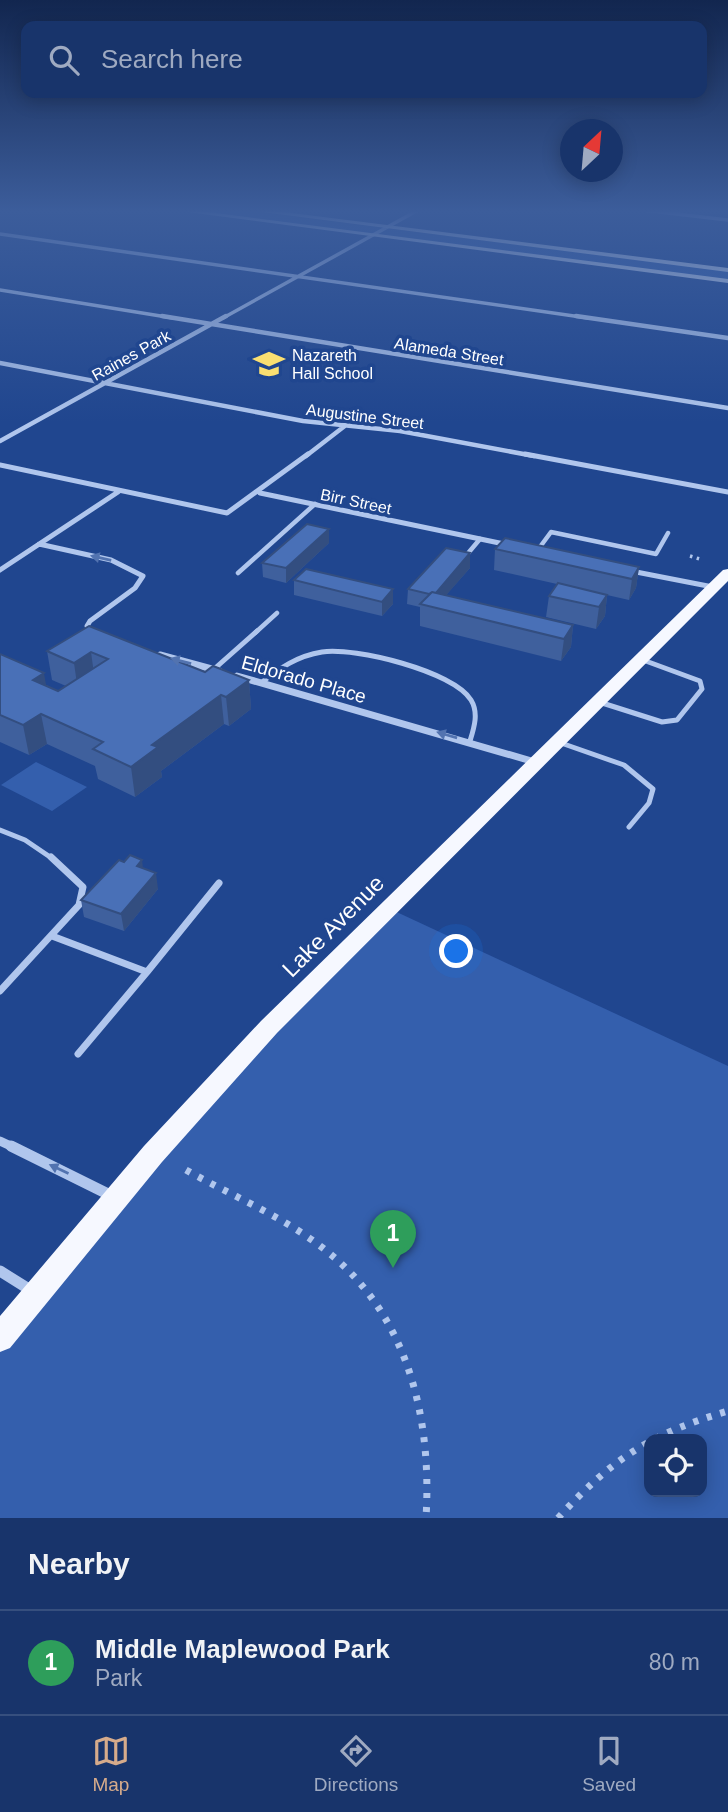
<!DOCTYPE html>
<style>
body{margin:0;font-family:Helvetica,sans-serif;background:#253f73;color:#f1f3f6}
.controls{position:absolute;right:21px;bottom:21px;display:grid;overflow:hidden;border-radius:14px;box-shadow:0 4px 18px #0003}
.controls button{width:63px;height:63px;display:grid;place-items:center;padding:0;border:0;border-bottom:2px solid #364f7e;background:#18346b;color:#f1f3f6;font:35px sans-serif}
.compass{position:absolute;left:560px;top:119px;width:63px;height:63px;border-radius:50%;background:#18346b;box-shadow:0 4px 18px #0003;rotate:26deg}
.you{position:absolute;left:457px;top:952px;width:24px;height:24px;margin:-18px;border:5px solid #fff;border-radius:50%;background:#1a73e8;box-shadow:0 0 0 10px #1a73e833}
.badge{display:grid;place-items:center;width:46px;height:46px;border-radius:50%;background:#d6ab8b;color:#fff;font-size:23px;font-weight:700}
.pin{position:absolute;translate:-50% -58px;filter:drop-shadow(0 2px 4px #0008)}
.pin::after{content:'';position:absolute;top:37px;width:24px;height:21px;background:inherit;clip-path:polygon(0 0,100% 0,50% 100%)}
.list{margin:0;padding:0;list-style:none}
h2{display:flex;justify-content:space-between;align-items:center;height:91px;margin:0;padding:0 28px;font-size:30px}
h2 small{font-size:23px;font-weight:400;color:#9faac1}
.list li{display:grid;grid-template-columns:46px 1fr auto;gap:21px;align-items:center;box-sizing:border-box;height:105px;padding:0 28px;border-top:2px solid #364f7e}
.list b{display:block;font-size:26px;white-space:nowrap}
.list p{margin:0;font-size:23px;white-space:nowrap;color:#9faac1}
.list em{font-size:23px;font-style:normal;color:#9faac1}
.icon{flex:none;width:38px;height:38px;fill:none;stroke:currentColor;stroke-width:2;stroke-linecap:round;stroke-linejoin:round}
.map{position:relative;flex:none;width:728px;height:1518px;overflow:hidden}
.search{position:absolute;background:#18346b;box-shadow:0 4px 18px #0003;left:21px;right:21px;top:21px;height:77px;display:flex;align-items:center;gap:18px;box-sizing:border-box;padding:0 24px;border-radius:14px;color:#9faac1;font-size:26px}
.sheet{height:196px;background:#18346b}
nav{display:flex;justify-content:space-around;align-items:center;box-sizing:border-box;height:98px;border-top:2px solid #364f7e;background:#18346b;font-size:19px;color:#9faac1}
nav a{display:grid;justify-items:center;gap:4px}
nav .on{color:#d6ab8b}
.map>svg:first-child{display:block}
.green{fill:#345fad;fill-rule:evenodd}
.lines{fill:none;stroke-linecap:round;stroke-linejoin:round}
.path-far1{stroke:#b0c6ed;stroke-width:3.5;stroke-dasharray:2.5 4.5;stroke-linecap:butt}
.path{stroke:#b0c6ed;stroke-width:7;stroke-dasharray:5 9;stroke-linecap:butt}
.lane-far2{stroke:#b0c6ed;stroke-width:4.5}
.lane-far1{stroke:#b0c6ed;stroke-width:5}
.lane{stroke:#b0c6ed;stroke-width:7}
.street-far5{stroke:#b0c6ed;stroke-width:3.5}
.street-far4{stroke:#b0c6ed;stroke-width:4.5}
.street-far3{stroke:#b0c6ed;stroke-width:5}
.street-far2{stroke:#b0c6ed;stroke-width:7}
.street-far1{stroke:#b0c6ed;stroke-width:9}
.street{stroke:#b0c6ed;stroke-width:11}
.secondary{fill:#dce6f9;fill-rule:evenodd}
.primary{fill:#f6f8ff;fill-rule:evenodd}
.wall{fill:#3f609d}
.shaded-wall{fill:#334e80}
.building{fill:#4970b7;stroke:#334e80;stroke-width:2}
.oneway{fill:#5273b0}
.labels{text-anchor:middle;stroke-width:7;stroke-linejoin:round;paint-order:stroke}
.far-street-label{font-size:16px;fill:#fff;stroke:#20468f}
.far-poi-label{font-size:16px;fill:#fff;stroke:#20468f;text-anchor:start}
.street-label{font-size:19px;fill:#fff;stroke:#20468f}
.near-street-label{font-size:23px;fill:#fff;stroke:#20468f}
</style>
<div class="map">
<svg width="728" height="1518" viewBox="0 0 728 1518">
<rect width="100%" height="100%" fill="#20468f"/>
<path class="green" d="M178,209h56l494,62v9z
M36,762l51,25 -35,24 -51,-26z
M388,908l340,158v452h-728v-181zM649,1439h53v53h-53z"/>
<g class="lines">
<path class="path-far1" d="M690,556l13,4"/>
<path class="path" d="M186,1170c48,27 101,48 143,83 80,65 103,167 97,265
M558,1518c55,-60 92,-84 170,-107"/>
<path class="lane-far2" d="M537,551l14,-19 105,22 12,-21
M464,558l16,-19
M238,573l77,-69
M255,633l22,-20"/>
<path class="lane-far1" d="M213,670l44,-39
M261,683c19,-15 36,-27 61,-31 33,-5 131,19 149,48 8,13 3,28 -1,41
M599,702l63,20 15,-2 25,-31 -2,-8 -57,-21
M561,743l63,22 29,24 -4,14 -20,24
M0,830l25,10 28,19"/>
<path class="lane" d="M52,936l95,36 72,-89
M0,991l79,-86 4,-18 -32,-30
M78,1054l69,-82"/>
<path class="street-far5" d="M634,209l94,11
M0,234l588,84
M0,290l173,28
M223,318l197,-109"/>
<path class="street-far4" d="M162,316l566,92
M576,316l152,22
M0,363l303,58 97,10 134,25
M0,441l226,-125
M306,456l40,-31"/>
<path class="street-far3" d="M525,454l203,38
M0,465l227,48 81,-59
M260,493l249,52
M39,544l72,16 32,16 -8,12 -45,33 -3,5 4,7
M0,570l118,-78
M631,571l82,16"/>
<path class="street-far2" d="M90,631l2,3
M160,655l59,16
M237,676l298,86"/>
<path class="street-far1" d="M0,1141l15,7"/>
<path class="street" d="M11,1146l101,50
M0,1271l32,20"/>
<path class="secondary" d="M165,209h20l543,70v4z
M260,209l468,59v4l-481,-62z"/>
<path class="primary" d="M728,569v12l-451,452 -115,129 -152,186 -10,4v-36l144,-170 117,-125 462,-451z"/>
</g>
<path class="wall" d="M329,543l-43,40 -23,-6 -1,-14z
M495,549l144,18 -3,21 -7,12 -22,-5 -2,21 -9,13 -50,-12 3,-21 8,-12 -63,-14z
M470,553v15l-24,27 127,30 -2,22 -10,14 -141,-35v-19l-13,-3 1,-15z
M294,580l99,24 -11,12 -88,-21z
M89,626l116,46 44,8 2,29 -22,17 -5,-2 -63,47 1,6 -27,20 -37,-18 -3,-13 -48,-22 -18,11 -29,-13v-88l46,31 12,6 8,-5 -14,-6 -5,-29z
M143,868l15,21 -34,42 -40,-14 -3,-17z"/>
<path class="shaded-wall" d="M329,529v14l-43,40v-15z
M470,553v15l-35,40 -1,-13z
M639,567l-3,21 -7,12 3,-21z
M393,589v15l-11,12v-14z
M607,595l-2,21 -9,13 3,-22z
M573,625l-2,22 -10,14 3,-22z
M91,652l4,29 -17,10 -4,-28z
M44,673l5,29 -16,-22z
M249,680l2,29 -22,17 -3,-29z
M221,695l3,29 -63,47 1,6 -27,20 -4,-30 21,-22z
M41,714l6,30 -18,11 -6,-30z
M142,860l2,17 -7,-11z
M156,873l2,16 -34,42 -3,-17z"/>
<path class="building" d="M307,524l22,5 -43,39 -24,-5z
M505,538l134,29 -7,12 -137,-30z
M446,548l24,5 -34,40 -4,-1 -3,2 -21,-5z
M306,569l87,20 -11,13 -88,-22z
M558,583l49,12 -8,12 -50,-11z
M432,592l141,33 -9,14 -144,-35z
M89,626l116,46 8,-6 36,14 -23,17 -5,-2 -69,50 6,2 -27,20 -38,-18 10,-7 -62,-28 -18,11 -23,-10v-61l44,19 -11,7 25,11 50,-32 -17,-7 -17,11 -27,-12z
M130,855l12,5 -5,6 19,7 -35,41 -40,-14 38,-40 5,2z"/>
<defs><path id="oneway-solid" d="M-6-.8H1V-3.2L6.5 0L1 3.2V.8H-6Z" transform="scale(1.75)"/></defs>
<g class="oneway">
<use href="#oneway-solid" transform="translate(101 558) rotate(-167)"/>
<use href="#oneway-solid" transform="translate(181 661) rotate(-165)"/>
<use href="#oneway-solid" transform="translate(447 735) rotate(-164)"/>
<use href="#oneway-solid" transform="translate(59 1169) rotate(-155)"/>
</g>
<linearGradient id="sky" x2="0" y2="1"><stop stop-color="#12264f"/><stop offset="0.5" stop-color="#3c5d9b"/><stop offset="1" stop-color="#3c5d9b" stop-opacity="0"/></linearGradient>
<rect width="728" height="422" fill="url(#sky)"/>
<defs>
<symbol id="school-bare" viewBox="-9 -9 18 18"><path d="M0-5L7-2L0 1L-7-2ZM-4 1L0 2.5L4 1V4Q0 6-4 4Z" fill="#fadf71" stroke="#20468f" stroke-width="2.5" paint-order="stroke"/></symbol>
</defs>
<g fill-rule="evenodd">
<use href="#school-bare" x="247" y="342" width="44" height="44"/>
</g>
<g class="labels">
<g class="far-street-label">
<text transform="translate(449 351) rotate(9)" y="6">Alameda Street</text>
<text transform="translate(131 355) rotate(-29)" y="6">Raines Park</text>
<text transform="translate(365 416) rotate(7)" y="6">Augustine Street</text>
<text transform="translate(356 501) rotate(12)" y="6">Birr Street</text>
</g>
<g class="far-poi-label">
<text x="292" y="361">Nazareth<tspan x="292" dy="18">Hall School</tspan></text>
</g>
<g class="street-label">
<text transform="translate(304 679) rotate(16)" y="7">Eldorado Place</text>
</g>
<g class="near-street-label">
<text transform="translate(333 926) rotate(-45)" y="8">Lake Avenue</text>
</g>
</g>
</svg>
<div class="controls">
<button><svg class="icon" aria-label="locate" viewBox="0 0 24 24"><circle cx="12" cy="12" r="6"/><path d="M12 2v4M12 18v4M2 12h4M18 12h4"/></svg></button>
</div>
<svg class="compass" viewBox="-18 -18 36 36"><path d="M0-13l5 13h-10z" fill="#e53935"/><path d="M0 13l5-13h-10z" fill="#9faac1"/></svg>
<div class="you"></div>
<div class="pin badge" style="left:393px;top:1268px;background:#2e9e5b">1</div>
<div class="search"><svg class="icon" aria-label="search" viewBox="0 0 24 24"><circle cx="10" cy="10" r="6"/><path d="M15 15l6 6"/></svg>Search here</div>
</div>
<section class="sheet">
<h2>Nearby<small></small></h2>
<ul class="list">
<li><span class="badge" style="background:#2e9e5b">1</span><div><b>Middle Maplewood Park</b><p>Park</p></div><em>80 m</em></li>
</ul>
</section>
<nav>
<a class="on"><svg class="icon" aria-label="map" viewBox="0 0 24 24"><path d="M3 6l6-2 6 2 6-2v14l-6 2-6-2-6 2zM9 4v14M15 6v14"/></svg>Map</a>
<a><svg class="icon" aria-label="directions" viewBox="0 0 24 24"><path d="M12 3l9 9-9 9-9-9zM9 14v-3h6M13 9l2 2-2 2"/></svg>Directions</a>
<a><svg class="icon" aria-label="saved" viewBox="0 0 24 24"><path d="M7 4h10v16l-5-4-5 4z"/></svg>Saved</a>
</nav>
